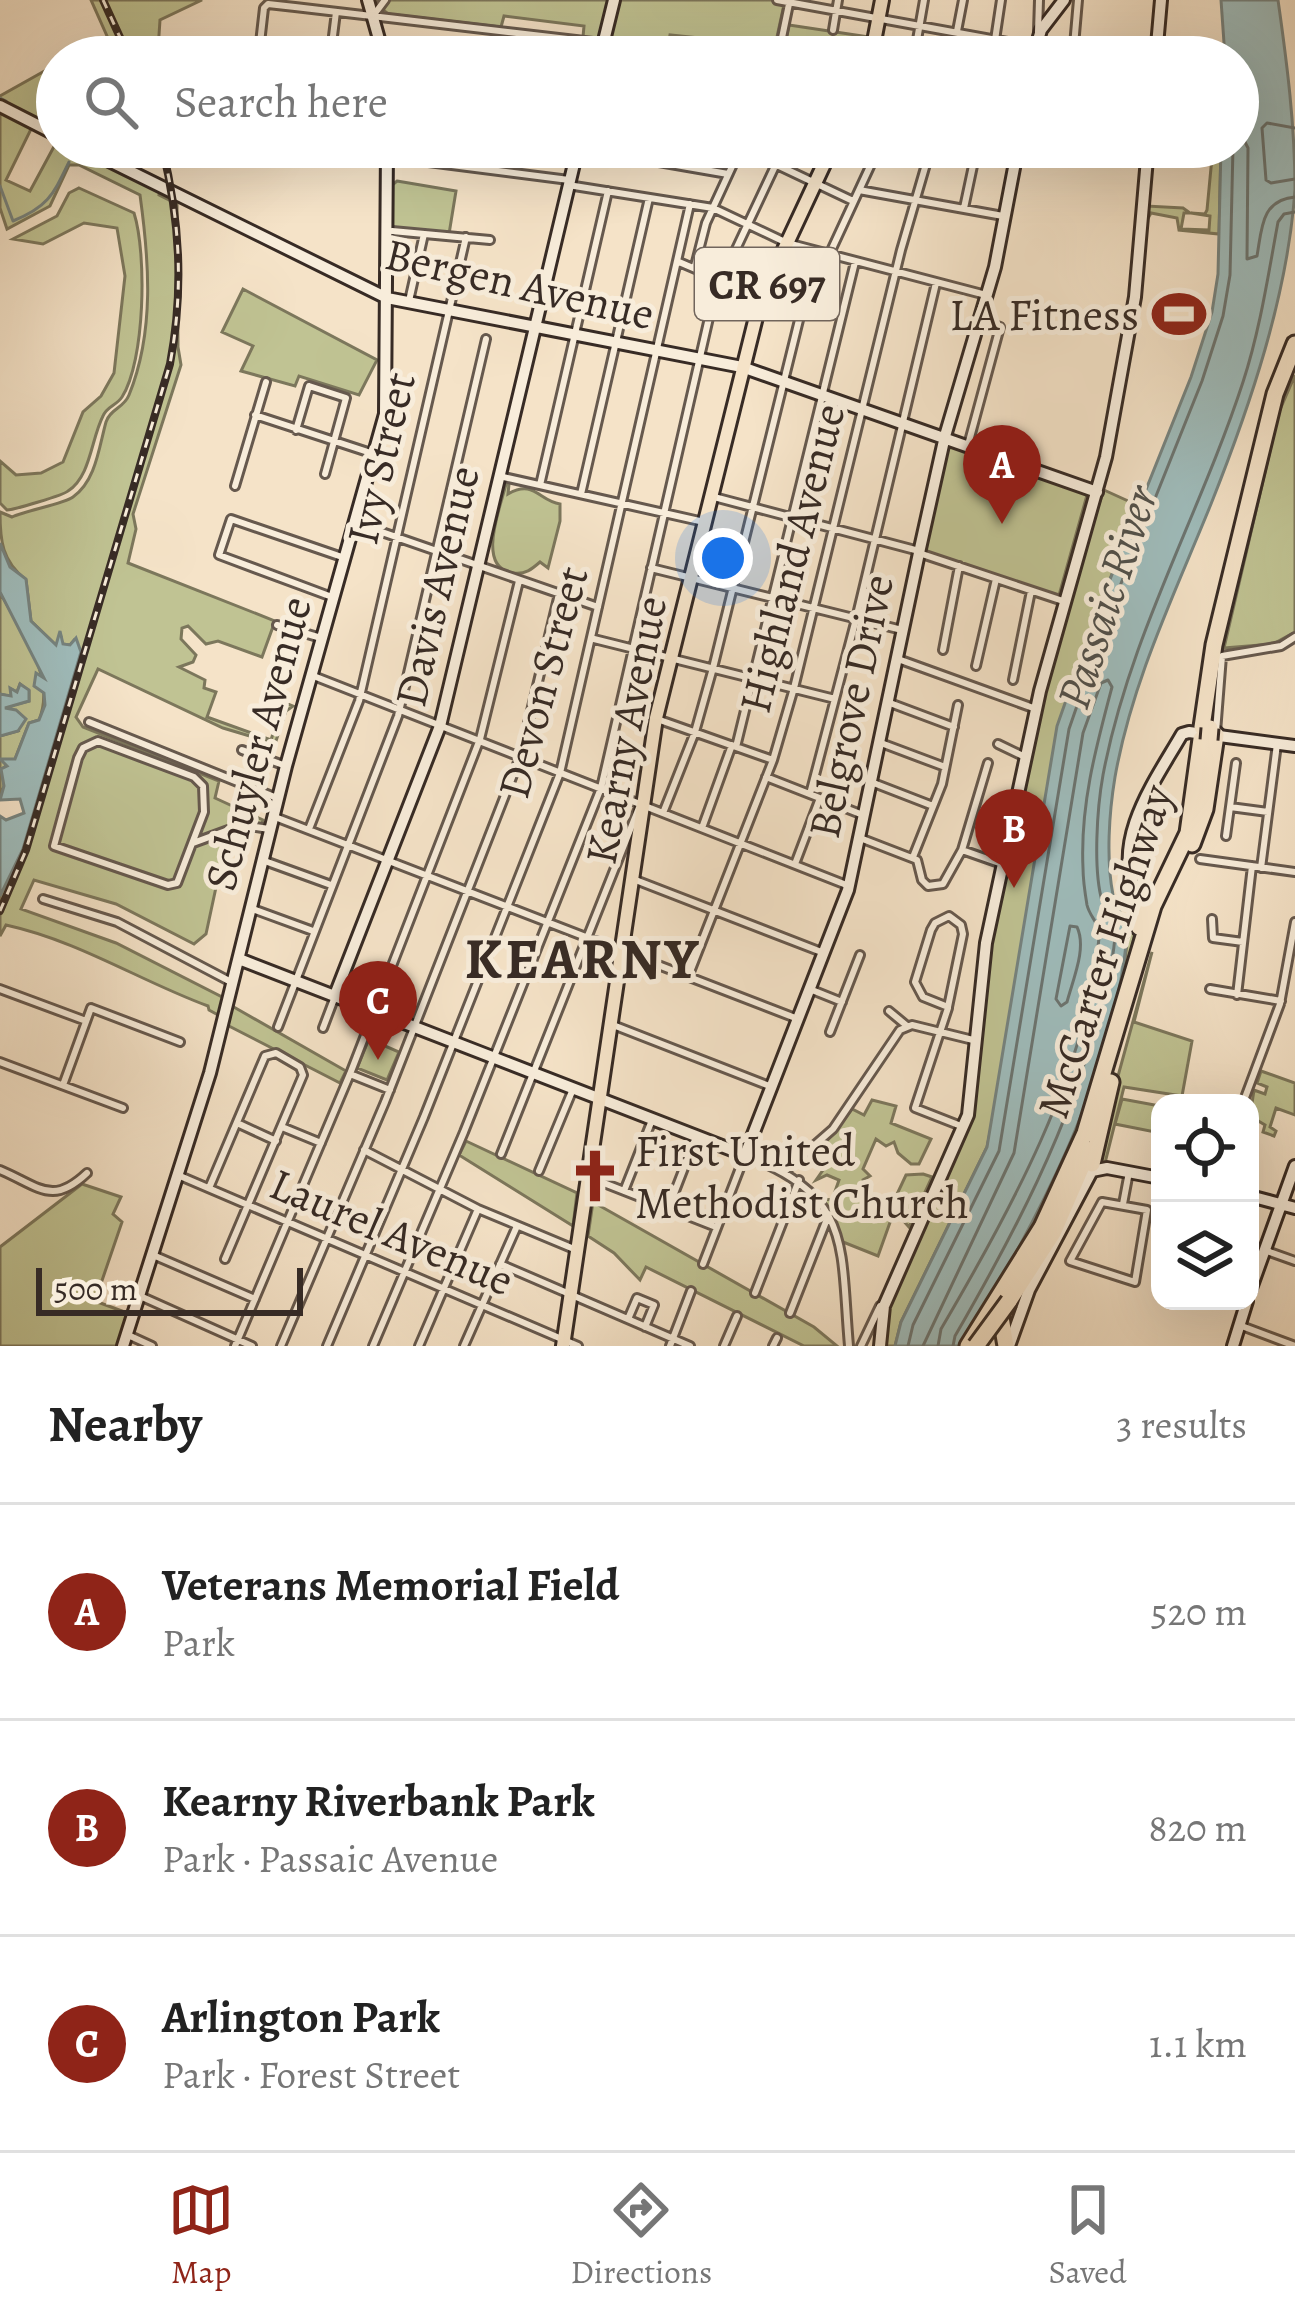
<!DOCTYPE html>
<meta charset="utf-8">
<style>
body{margin:0;font-family:Alegreya,serif;background:#f2f2f2;color:#222}
.controls{position:absolute;right:36px;bottom:36px;display:grid;overflow:hidden;border-radius:24px;box-shadow:0 12px 48px #0002}
.controls button{width:108px;height:108px;display:grid;place-items:center;padding:0;border:0;border-bottom:3px solid #e0e0e0;background:#fff;color:#222;font:60px sans-serif}
.scale{position:absolute;left:36px;bottom:30px;width:267px;box-sizing:border-box;padding-left:12px;border:6px solid #372b25;border-top:0;font-size:33px;line-height:42px;white-space:nowrap;color:#372b25;-webkit-text-stroke:9px #f8eddb;paint-order:stroke}
.you{position:absolute;left:723px;top:558px;width:42px;height:42px;margin:-30px;border:9px solid #fff;border-radius:50%;background:#1a73e8;box-shadow:0 0 0 18px #1a73e833}
.badge{display:grid;place-items:center;width:78px;height:78px;border-radius:50%;background:#8f2418;color:#fff;font-size:39px;font-weight:700}
.pin{position:absolute;translate:-50% -99px;filter:drop-shadow(0 3px 6px #0008)}
.pin::after{content:'';position:absolute;top:63px;width:42px;height:36px;background:inherit;clip-path:polygon(0 0,100% 0,50% 100%)}
.list{margin:0;padding:0;list-style:none}
h2{display:flex;justify-content:space-between;align-items:center;height:156px;margin:0;padding:0 48px;font-size:51px}
h2 small{font-size:39px;font-weight:400;color:#767676}
.list li{display:grid;grid-template-columns:78px 1fr auto;gap:36px;align-items:center;box-sizing:border-box;height:216px;padding:0 48px;border-top:3px solid #e0e0e0}
.list b{display:block;font-size:45px;white-space:nowrap}
.list p{margin:0;font-size:39px;white-space:nowrap;color:#767676}
.list em{font-size:39px;font-style:normal;color:#767676}
.icon{flex:none;width:66px;height:66px;fill:none;stroke:currentColor;stroke-width:2;stroke-linecap:round;stroke-linejoin:round}
.map{position:relative;flex:none;width:1295px;height:1346px;overflow:hidden}
.search{position:absolute;background:#fff;box-shadow:0 12px 48px #0002;left:36px;right:36px;top:36px;height:132px;display:flex;align-items:center;gap:30px;box-sizing:border-box;padding:0 42px;border-radius:66px;color:#767676;font-size:45px}
.sheet{height:804px;background:#fff}
nav{display:flex;justify-content:space-around;align-items:center;box-sizing:border-box;height:168px;border-top:3px solid #e0e0e0;background:#fff;font-size:33px;color:#767676}
nav a{display:grid;justify-items:center;gap:6px}
nav .on{color:#8f2418}
.map>svg:first-child{display:block}
.green{fill:#c0c393;stroke:#7c775c;stroke-width:3}
.water{fill:#9fbdbd;stroke:#758380;stroke-width:3}
.lines{fill:none;stroke-linecap:round;stroke-linejoin:round}
.shore{stroke:#6b7471;stroke-width:3}
.stream{stroke:#758380;stroke-width:3}
.street-casing{stroke:#66594e;stroke-width:12}
.secondary-casing{stroke:#372b25;stroke-width:16}
.primary-casing{stroke:#372b25;stroke-width:18}
.highway-casing{stroke:#372b25;stroke-width:21}
.street{stroke:#f8eddb;stroke-width:6}
.secondary{stroke:#f8eddb;stroke-width:10}
.primary{stroke:#f5e3c8;stroke-width:12}
.highway{stroke:#f5e3c8;stroke-width:15}
.rail-casing{stroke:#372b25;stroke-width:8}
.rail{stroke:#f8eddb;stroke-width:3;stroke-dasharray:9;stroke-linecap:butt}
.highway-bridge-casing{stroke:#372b25;stroke-width:21;stroke-linecap:butt}
.highway-bridge{stroke:#f5e3c8;stroke-width:15}
.labels{text-anchor:middle;stroke-width:10;stroke-linejoin:round;paint-order:stroke}
.shield{fill:#f8eddb;stroke:#71655c;stroke-width:3}
.shield-label{font-size:42px;font-weight:bold;fill:#372b25}
.street-label{font-size:45px;fill:#372b25;stroke:#f8eddb}
.poi-label{font-size:45px;fill:#372b25;stroke:#f8eddb;text-anchor:end}
.water-label{font-size:48px;font-style:italic;fill:#51504b;stroke:#f8eddb}
.district-label{font-size:57px;font-weight:bold;letter-spacing:3px;fill:#372b25;stroke:#f8eddb}
</style>
<div class="map">
<svg width="1295" height="1346" viewBox="0 0 1295 1346">
<rect width="100%" height="100%" fill="#f5e3c8"/>
<filter id="stains"><feTurbulence type="fractalNoise" baseFrequency=".00167" numOctaves="4"/><feColorMatrix values="0 0 0 0 .2 0 0 0 0 .09 0 0 0 0 .02 0 0 0 .5 -.17"/></filter>
<radialGradient id="worn" r=".72"><stop offset=".6" stop-color="#630" stop-opacity="0"/><stop offset="1" stop-color="#630" stop-opacity=".3"/></radialGradient>
<path class="green" d="M91,0h111l-42,20 -2,30 -12,7h-76l37,-21z
M372,0h413l-10,46 -105,-11 -2,11 -85,-9 1,-11 -80,-10 -3,11 -113,-13z
M789,25l80,12 -4,20h-83z
M57,64v71l-25,-8 -26,53 24,11 27,-50v6h17l86,43 -1,5 18,9 1,143 3,18 -48,149 3,15 -8,34 147,58 -13,36 -44,-16 -12,3 -18,-18 -6,2 -1,11 15,16 -3,7 -14,5 26,13 -1,8 12,4 -9,25 64,23 12,-38 10,4 -7,5 -10,30 -6,1 -47,-14 -125,-59 -22,48 7,10 136,54 -4,17 48,22 -3,9 -15,-1 -18,8 -21,98 -12,10 -78,-40 -82,-24 -13,29 95,34 110,56 -6,17 -11,-6 -1,-4c-68,-25 -129,-65 -202,-81l-6,11v-40l75,-257 -5,6 -8,-1 -1,-8 -4,10 -26,-25 -5,-41c-24,-19 -26,-39 -26,-68l12,5c15,-7 52,-13 61,-20 23,-16 26,-50 33,-75 4,-13 18,-14 23,-27 26,-64 20,-135 11,-200l-61,-30h-10l-19,41 -43,23 -7,-21v-112z
M1213,147h8l-2,87 -40,-4 -2,-12 -26,-5 -5,9 1,-16 36,2 7,5h-6l-3,16 28,1 1,-14 -19,-3 14,1 2,-4z
M397,181l59,10 -7,43 -58,-7v-41z
M79,188l55,25c13,41 11,148 -12,184 -6,9 -15,9 -19,19 -12,23 -12,60 -35,75 -4,4 -55,19 -61,19l-7,-7v-42l16,14 25,-2 22,-11 20,-50 18,-16 13,-23 11,-97 -8,-48 -33,-5 -41,21 -30,-5 44,-23 12,-23z
M243,289l134,71 -18,35 -60,-19 -4,10 -54,-15 12,-25 -31,-14z
M1295,375v257l-22,12 -49,4 55,-236z
M945,435l144,53 -31,111 -138,-46z
M506,484h3l-1,10c26,-15 31,7 52,10v17l-12,47 -8,-6c-8,7 -15,13 -27,11 -38,-5 -12,-67 -7,-89z
M1104,490l35,16 -42,106 -110,535 -86,175 -6,24h-12l-1,-31 85,-188c18,-68 15,-140 26,-210 24,-140 63,-294 111,-427z
M0,592c20,39 57,84 39,128l-10,3 -14,36 -13,10 2,17 -4,11v-61l18,-5 -17,-23 28,-7v-10l-9,-7 -3,8 -6,-3 1,8 -12,-3z
M1138,916c-19,106 -53,213 -101,309 -14,28 -33,53 -50,79 52,-96 98,-189 125,-296 8,-28 20,-61 13,-90z
M1152,952l-18,70 58,19 -10,55 -58,-9 -19,76 -5,-2 -2,-12z
M232,1006l114,65 -6,12 -113,-58z
M369,1039l30,13 -12,28 -30,-12z
M1261,1071l34,12v32l-19,-7 -6,19 6,4 -2,5 -11,-4 2,-7 -15,-9 4,-26 11,4 2,-7 -10,-4z
M1122,1099l38,7v27l-45,-9z
M872,1100l24,6 -5,17 40,16 -12,25h-8l-13,-11 -4,-11 -8,4 -10,-7 -13,30 7,7 -7,4 -1,21 5,16 10,1 6,-16 10,12 -15,42 -35,-14 -20,-43 9,1 7,-20 -12,-5 -11,5 19,-27 -13,-6 30,-38 12,6z
M466,1141l111,52 -4,33 -114,-71z
M923,1174l9,3 -23,50 -18,-20 15,-32z
M82,1184l39,13 -8,17 9,8 -27,79 35,13 -10,32h-120v-99z
M593,1202l221,125 23,19h-33l-158,-79 -6,13 -26,-27 -26,-17z"/>
<path class="water" d="M1221,0h57c9,63 17,126 17,189 -7,106 -45,217 -84,315 -36,89 -79,177 -96,273 -6,36 -9,82 -2,118 3,16 15,23 14,41 -14,147 -91,285 -164,410h-68l6,-24 86,-175 70,-421 40,-114 94,-235 21,-65 6,-38 3,-127h17v-90h-13z
M0,543l10,24 16,12 5,42 25,24 4,-14 3,13 7,1 6,-7 5,14 -58,197 -23,47v-80l6,4 18,-7 -4,-14 -20,1 4,-14 -3,-17 6,-3 -7,-7h15l14,-36 10,-3 6,-15 -1,-12 -10,-7 2,-13 8,5 -44,-86z
M20,684l9,6v11l-24,7 11,2 10,9 -8,12 -18,5v-42l11,2 -1,-8 7,4z"/>
<g class="lines">
<path class="shore" d="M1238,128l10,20 -1,111 10,-3c5,-28 4,-56 38,-59
M1295,128l-28,-5 -5,5 4,52 5,3 24,-4
M1070,926l7,1c10,21 -4,52 -10,75l-6,4 -5,-7z
M908,1346l5,-21 86,-174 70,-422 39,-113 94,-235 21,-65 7,-41 3,-128
M923,1346l91,-193 69,-420 18,-50 7,-3 4,7c-16,60 -32,118 -29,181 0,12 2,25 4,37 3,13 14,19 12,33 -12,134 -91,277 -158,391l-3,17
M953,1346l2,-10c59,-102 114,-207 144,-322 6,-26 15,-53 16,-80 0,-14 -10,-20 -13,-33 -9,-32 -5,-93 1,-126 26,-138 97,-261 140,-393 17,-52 25,-106 35,-160l6,-8 11,-2"/>
<path class="stream" d="M0,98l6,3
M0,186l13,35c35,-14 40,-26 56,-59"/>
<defs>
<path id="street" d="M777,0l258,47
M373,16l12,-16
M833,30l5,-30
M1038,32l1,-32
M995,40l6,-40
M331,52l5,-40
M376,57l-91,-11 -20,5 -5,-8 4,-35 4,-4 27,3 427,50
M778,57l11,-53
M914,57l10,-57
M952,57l11,-57
M1073,57l5,-57
M519,147l56,6
M578,148l150,26
M741,148l112,53
M878,151l49,10
M389,157l180,23
M568,185l145,23 74,35 199,52
M859,190l144,26
M964,208l13,-61
M392,231l98,9
M679,262l82,35
M695,266l11,-43 35,-76
M409,301l15,-67
M255,415l119,39
M296,430l13,-44 37,12 -21,76
M968,445l32,-118 -18,-6
M499,476l205,46
M540,485l68,-294
M235,486l31,-104
M581,494l68,-296
M714,497l205,54
M353,522l245,85
M919,553l144,48
M651,568l251,62
M332,597l-113,-42 12,-36 111,38
M277,625l44,13
M594,639l241,60
M943,650l16,-84
M898,659l138,50
M976,666l20,-87
M311,675l538,211
M1013,680l18,-89
M890,703l64,24
M657,719l116,41
M89,722l188,76
M1216,732l6,-76 59,-10 14,-9
M98,741l96,36 9,9 1,26 -27,71 -9,2 -114,-39 24,-88 5,-10z
M881,743l64,24
M998,744l27,13
M736,747l119,-485
M242,750l44,16
M766,777l97,38
M871,782l62,24
M810,794l46,-175 80,-336
M1230,807l38,5
M663,813l32,-81 18,-64 86,-348 80,-173
M275,817l523,202
M702,828l30,-83
M309,829l50,-128 107,-464
M1226,836l10,-73
M860,838l57,22 5,20 6,6 15,-2 19,-34 26,-87
M193,843l49,-18 27,4
M962,850l40,14
M913,857l29,-73 16,-79
M1200,859l95,13
M262,860l69,25
M795,864l25,-66
M1261,868l16,-124
M633,879l191,74
M43,899l74,23 116,61
M250,908l63,23
M949,916l12,9 2,9 -15,73 -25,-10 -8,-15 16,-52 4,-7z
M1212,919l1,19 30,4
M688,977l85,-217 21,-72 107,-438 30,-103
M0,989l86,32
M1210,989l71,12
M812,990l30,12
M1237,995l15,-129
M948,1008l-33,100 46,18
M889,1011l18,15
M613,1025l159,62
M278,1027l120,-311 88,-377
M323,1028l11,-29
M830,1032l30,-77
M0,1062l123,46
M350,1074l40,16
M63,1085l28,-77 89,34
M1243,1103l37,-99 15,-82
M237,1123l39,18
M282,1127l39,16
M364,1150l114,59 96,40
M501,1154l139,-349
M0,1170c40,17 52,36 87,3
M539,1171l34,-82
M785,1171l48,-42 67,-99 12,-5 61,15
M180,1176l398,170
M591,1178l125,49
M209,1188l56,-132 11,-3 24,14 3,8 -78,184
M624,1191l28,-71
M1102,1202l45,8 -12,72 -65,-21z
M1123,1204l6,-32
M668,1209l28,-72
M1267,1251l28,10
M153,1255l102,44
M500,1264l190,82
M703,1264l42,-109c108,42 95,89 104,191
M755,1293l44,-113
M140,1296l112,50
M790,1313l39,-99
M628,1319l9,-21 17,7 -9,22
M1239,1325l56,21
M128,1335l24,11
M235,1346l115,-272 130,-335 39,-158
M281,1346l104,-244 135,-345 39,-163
M327,1346l97,-229 136,-344 130,-569
M373,1346l91,-214 137,-344 113,-492 70,-149
M419,1346l59,-137
M464,1346l53,-120
M670,1346l21,-55
M724,1346l13,-30
M773,1346l4,-8
M861,1346l19,-40"/>
<path id="secondary" d="M368,0l16,57
M600,57l14,-57
M1033,57l8,-27 23,-30
M1156,57l5,-57
M0,106l57,29
M81,147l306,151 355,69 355,125
M1136,895c-25,-56 19,-114 46,-161l7,-2 106,14
M239,959l506,196 103,-265 71,-337 26,-117 50,-169 23,-120
M335,995l105,-269 138,-579
M1250,1196l45,12
M1250,1291l45,-125
M123,1346l87,-273 76,-307 99,-352 2,-267
M880,1346l4,-40 84,-191 18,-172 54,-252 66,-234 29,-160 13,-150
M1009,1346l20,-56 63,-119 15,-3 53,10
M1233,1346l14,-45"/>
<path id="primary" d="M871,57l11,-57
M563,1346l93,-628 104,-417 72,-154"/>
<path id="highway" d="M1202,727l12,-82 61,-251 20,-50
M1192,844l13,-35 11,-74
M1136,895l5,15 -2,17
M1092,1164l19,-82
M1009,1301l44,-68 36,-83
M999,1306l7,40
M968,1346l74,-119 43,-94 68,-227 35,-73 13,-94"/>
</defs>
<use href="#street" class="street-casing"/>
<use href="#secondary" class="secondary-casing"/>
<use href="#primary" class="primary-casing"/>
<use href="#highway" class="highway-casing"/>
<use href="#street" class="street"/>
<use href="#secondary" class="secondary"/>
<use href="#primary" class="primary"/>
<use href="#highway" class="highway"/>
<defs>
<path id="rail" d="M103,0l26,57
M0,911l26,-61 144,-486c14,-75 10,-144 -8,-217"/>
</defs>
<use href="#rail" class="rail-casing"/>
<use href="#rail" class="rail"/>
<defs>
<path id="highway-bridge" d="M1209,740l1,-12
M976,1346l33,-45"/>
</defs>
<use href="#highway-bridge" class="highway-bridge-casing"/>
<use href="#highway-bridge" class="highway-bridge"/>
</g>
<defs>
<symbol id="stadium-bare" viewBox="-9 -9 18 18"><path d="M0-5a6.5 5 0 1 0 0 10a6.5 5 0 1 0 0-10ZM-3.5-1.8h7v3.6h-7Z" fill="#8f2418" stroke="#f8eddb" stroke-width="2.5" paint-order="stroke"/></symbol>
<symbol id="church-bare" viewBox="-9 -9 18 18"><path d="M-1.2-6h2.4v3.5h3.3v2.4h-3.3V6h-2.4V-.1h-3.3v-2.4h3.3Z" fill="#8f2418" stroke="#f8eddb" stroke-width="2.5" paint-order="stroke"/></symbol>
</defs>
<g fill-rule="evenodd">
<use href="#stadium-bare" x="1141" y="276" width="76" height="76"/>
<use href="#church-bare" x="557" y="1138" width="76" height="76"/>
</g>
<g class="labels">
<rect class="shield" x="695" y="248" width="144" height="72" rx="9"/>
<g class="shield-label">
<text x="767" y="299">CR 697</text>
</g>
<g class="street-label">
<text transform="translate(520 283) rotate(13)" y="16">Bergen Avenue</text>
<text transform="translate(380 458) rotate(-77)" y="16">Ivy Street</text>
<text transform="translate(791 558) rotate(-76)" y="16">Highland Avenue</text>
<text transform="translate(436 586) rotate(-77)" y="16">Davis Avenue</text>
<text transform="translate(542 682) rotate(-75)" y="16">Devon Street</text>
<text transform="translate(850 706) rotate(-78)" y="16">Belgrove Drive</text>
<text transform="translate(625 730) rotate(-79)" y="16">Kearny Avenue</text>
<text transform="translate(257 743) rotate(-75)" y="16">Schuyler Avenue</text>
<text transform="translate(1104 951) rotate(-72)" y="16">McCarter Highway</text>
<text transform="translate(392 1231) rotate(23)" y="16">Laurel Avenue</text>
</g>
<g class="poi-label">
<text x="1139" y="330">LA Fitness</text>
<text x="635" y="1166" text-anchor="start">First United<tspan x="635" dy="52">Methodist Church</tspan></text>
</g>
<g class="water-label">
<text transform="translate(1106 597) rotate(-72)" y="17">Passaic River</text>
</g>
<g class="district-label">
<text x="583" y="978">KEARNY</text>
</g>
</g>
<rect width="100%" height="100%" filter="url(#stains)"/>
<rect width="100%" height="100%" fill="url(#worn)"/>
</svg>
<div class="controls">
<button><svg class="icon" aria-label="locate" viewBox="0 0 24 24"><circle cx="12" cy="12" r="6"/><path d="M12 2v4M12 18v4M2 12h4M18 12h4"/></svg></button>
<button><svg class="icon" aria-label="layers" viewBox="0 0 24 24"><path d="M12 4l9 5-9 5-9-5zM3 14l9 5 9-5"/></svg></button>
</div>
<div class="scale">500 m</div>
<div class="you"></div>
<div class="pin badge" style="left:1002px;top:524px">A</div>
<div class="pin badge" style="left:1014px;top:888px">B</div>
<div class="pin badge" style="left:378px;top:1060px">C</div>
<div class="search"><svg class="icon" aria-label="search" viewBox="0 0 24 24"><circle cx="10" cy="10" r="6"/><path d="M15 15l6 6"/></svg>Search here</div>
</div>
<section class="sheet">
<h2>Nearby<small>3 results</small></h2>
<ul class="list">
<li><span class="badge">A</span><div><b>Veterans Memorial Field</b><p>Park</p></div><em>520 m</em></li>
<li><span class="badge">B</span><div><b>Kearny Riverbank Park</b><p>Park · Passaic Avenue</p></div><em>820 m</em></li>
<li><span class="badge">C</span><div><b>Arlington Park</b><p>Park · Forest Street</p></div><em>1.1 km</em></li>
</ul>
</section>
<nav>
<a class="on"><svg class="icon" aria-label="map" viewBox="0 0 24 24"><path d="M3 6l6-2 6 2 6-2v14l-6 2-6-2-6 2zM9 4v14M15 6v14"/></svg>Map</a>
<a><svg class="icon" aria-label="directions" viewBox="0 0 24 24"><path d="M12 3l9 9-9 9-9-9zM9 14v-3h6M13 9l2 2-2 2"/></svg>Directions</a>
<a><svg class="icon" aria-label="saved" viewBox="0 0 24 24"><path d="M7 4h10v16l-5-4-5 4z"/></svg>Saved</a>
</nav>
